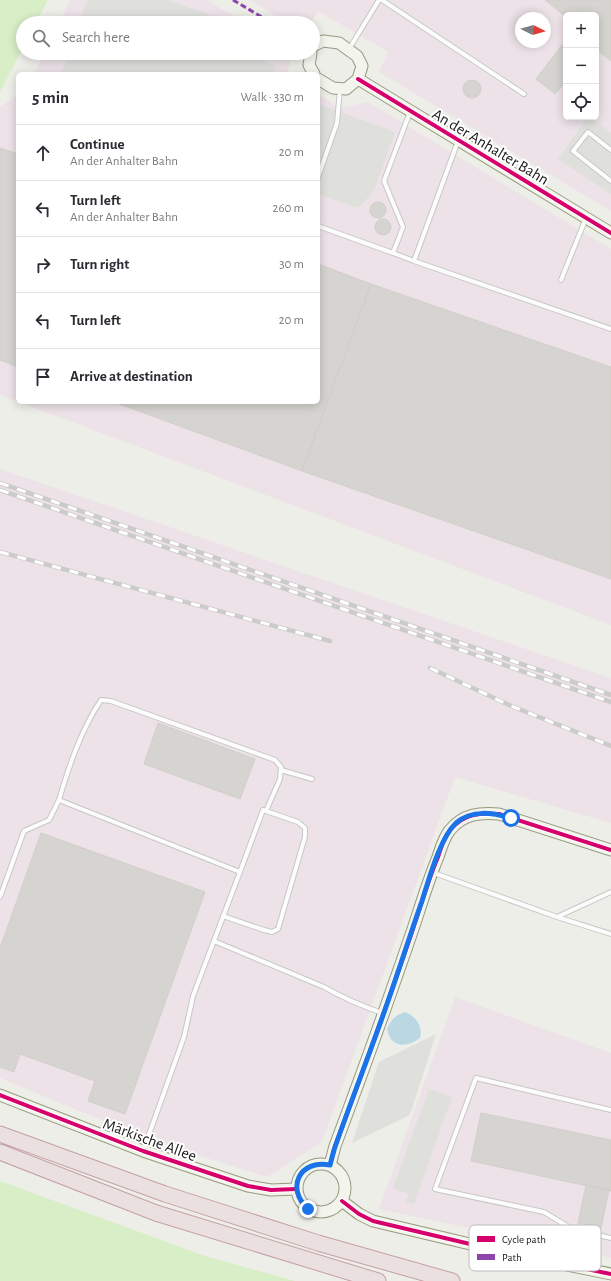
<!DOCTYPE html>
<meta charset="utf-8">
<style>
body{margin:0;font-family:"Alegreya Sans",sans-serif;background:#f7f7f7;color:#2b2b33}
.controls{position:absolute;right:12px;top:12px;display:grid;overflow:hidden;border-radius:6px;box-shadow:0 2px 10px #0003}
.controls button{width:36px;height:36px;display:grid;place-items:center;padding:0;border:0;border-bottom:1px solid #e1e1e2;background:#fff;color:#2b2b33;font:20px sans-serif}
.compass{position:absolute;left:515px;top:12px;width:36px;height:36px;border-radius:50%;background:#fff;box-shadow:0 2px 10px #0003;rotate:95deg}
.stop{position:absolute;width:12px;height:12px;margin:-9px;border:3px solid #1a73e8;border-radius:50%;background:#fff}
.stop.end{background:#1a73e8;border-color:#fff;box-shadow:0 1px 4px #0008}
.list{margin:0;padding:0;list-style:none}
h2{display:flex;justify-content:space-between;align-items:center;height:52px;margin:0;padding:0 16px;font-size:17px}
h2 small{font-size:13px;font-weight:400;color:#7c7c81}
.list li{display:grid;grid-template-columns:26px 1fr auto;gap:12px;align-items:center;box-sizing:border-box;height:56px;padding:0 16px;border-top:1px solid #e1e1e2}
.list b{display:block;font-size:15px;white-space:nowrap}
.list p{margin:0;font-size:13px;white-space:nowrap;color:#7c7c81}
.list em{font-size:13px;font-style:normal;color:#7c7c81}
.icon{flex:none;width:22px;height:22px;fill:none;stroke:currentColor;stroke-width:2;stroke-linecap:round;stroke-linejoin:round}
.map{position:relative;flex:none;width:611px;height:1281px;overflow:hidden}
.search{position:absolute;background:#fff;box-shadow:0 2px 10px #0003;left:16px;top:16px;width:304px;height:44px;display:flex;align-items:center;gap:10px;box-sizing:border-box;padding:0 14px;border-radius:22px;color:#7c7c81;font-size:15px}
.panel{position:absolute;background:#fff;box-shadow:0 2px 10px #0003;left:16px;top:72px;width:304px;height:332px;border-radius:6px}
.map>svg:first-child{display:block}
.industrial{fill:#ece2e7;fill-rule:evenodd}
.grass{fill:#d7eec6}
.parking{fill:#dfdfdc}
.water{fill:#bad7e3}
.building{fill:#d5d4d0;stroke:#d2cfca}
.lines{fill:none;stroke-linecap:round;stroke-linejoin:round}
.lane-casing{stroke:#c7c7c5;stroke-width:6}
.secondary-casing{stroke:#959a7f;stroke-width:13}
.highway-casing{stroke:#c59fa6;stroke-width:17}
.lane{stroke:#fcfcfc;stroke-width:4}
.secondary{stroke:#f3f4ec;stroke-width:11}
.highway{stroke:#ebe0e0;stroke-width:15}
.rail-casing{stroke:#cbcbca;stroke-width:4.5}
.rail{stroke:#fff;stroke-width:3;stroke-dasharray:9;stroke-linecap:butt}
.quiet{stroke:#8e44ad;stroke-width:3;stroke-dasharray:6 3;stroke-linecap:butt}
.cycleway-casing{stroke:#fff;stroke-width:6}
.cycleway{stroke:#d6006c;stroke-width:4}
.route{stroke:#1a73e8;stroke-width:5}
.labels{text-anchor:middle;stroke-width:4;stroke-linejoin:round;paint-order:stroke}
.street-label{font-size:16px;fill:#202020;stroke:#fff}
.key{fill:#fff;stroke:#bcbcbc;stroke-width:1}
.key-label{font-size:11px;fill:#202020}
</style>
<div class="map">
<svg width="611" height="1281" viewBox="0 0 611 1281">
<rect width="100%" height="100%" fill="#eeeee9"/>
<path class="industrial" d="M70,0h137l38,23h-186z
M251,0h360v211l-232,-139 9,-20 -70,-41 -8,12h-24zM566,15h30v102h-30zM521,18h24v24h-24z
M45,53h248l-6,21h-253z
M318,94l22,14 28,-6 243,147v376l-592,-223h299z
M18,95v307l-18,-7v-288z
M0,469l611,209v145l-156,-46 -133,365 -55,35 -120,-38 -147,-61z
M455,997l156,56v205l-232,-49z"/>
<path class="grass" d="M0,0h48l-12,23h-13v25l-23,44z
M0,1181l205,75 90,25h-295z"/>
<path class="parking" d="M87,0h81l63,23h-152z
M69,53h198l-3,8 12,5 -3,8h-212z
M318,104l77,28 -21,59 -16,17 -40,-14z
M588,117h3l20,16v61l-53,-35z
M436,1034l-26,81 -58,28 27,-81z
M429,1089l23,8 -38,107 -8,-2 3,-8 -16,-6z"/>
<path class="water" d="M405,1012c11,4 18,15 15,26 -13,10 -30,10 -33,-9 4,-9 8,-14 18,-17z"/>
<path class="building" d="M545,0h66v61l-15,-12v-34h-30v2z
M566,40v41l-11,13 -19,-15z
M463 89a9 9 0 1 1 18 0a9 9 0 1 1-18 0Z
M0,148l18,6v213l-18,-7z
M370 210a8 8 0 1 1 16 0a8 8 0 1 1-16 0Z
M375 227a8 8 0 1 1 16 0a8 8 0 1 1-16 0Z
M318,264l53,20 -69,187 -188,-69h204z
M371,284l240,83v212l-309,-108z
M158,723l97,36 -15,40 -96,-35z
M41,833l164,59 -80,222 -37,-13 7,-20 -75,-27 -6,18 -14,-5v-119z
M481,1113l130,27v51l-140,-30z
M586,1185l23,5 -8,38 -23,-5z"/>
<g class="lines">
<defs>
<path id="lane" d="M382,0l142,94
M349,49l30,-49
M410,112l-26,69 19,46 -10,26 21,8
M458,141l-44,120 197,68
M611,150l-23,-18 -15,19 38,30
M318,177l19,-54 3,-34
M318,226l75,27
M561,280l25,-62
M281,770l31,9
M59,800c10,-34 22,-70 42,-100l10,1 164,59 6,7 -1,12 -14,32
M434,873l123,44 54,17
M0,897l24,-66 25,-11 10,-20 181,72 -47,124 -9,41 -41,114
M223,916l41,14 8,2 6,-3 27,-92v-9l-7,-6 -35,-12 -23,62
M557,917l54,-25
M214,941l110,46c19,11 38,19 58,26
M611,1110l-135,-32 -41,111 109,23 28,17 39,9"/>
<path id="secondary" d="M313,46l10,-5 16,2 18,13 5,10 -4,13 -12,10 -13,-1 -15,-9
M311,53l-2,12 5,9
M358,79l253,154
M0,1095l143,56 105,35 23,4 25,-1
M297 1188a24 24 0 1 1 48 0a24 24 0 1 1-48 0Z
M330,1165l5,-19c27,-72 53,-144 78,-217 8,-24 15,-48 25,-72 3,-9 6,-20 12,-27 13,-16 30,-18 49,-16l112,36
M342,1201l17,13 14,7 135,32 103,21"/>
<path id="highway" d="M0,1134l165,60 153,49 134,38
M0,1152l156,61 222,68"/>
</defs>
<use href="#lane" class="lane-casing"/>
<use href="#secondary" class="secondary-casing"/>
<use href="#highway" class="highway-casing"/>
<use href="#lane" class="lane"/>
<use href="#secondary" class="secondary"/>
<use href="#highway" class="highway"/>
<defs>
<path id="rail" d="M0,483l611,212
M0,490l611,212
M0,552l330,89
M430,668l79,37 102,41"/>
</defs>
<use href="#rail" class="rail-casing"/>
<use href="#rail" class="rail"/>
<path class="quiet" d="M233,0l39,23"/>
<defs>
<path id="cycleway" d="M358,79l253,154
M0,1095l143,56 105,35 23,4 25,-1
M330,1165l5,-19c27,-72 53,-144 78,-217 8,-24 15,-48 25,-72 3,-9 6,-20 12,-27 13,-16 30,-18 49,-16l112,36
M342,1201l17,13 14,7 135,32 103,21"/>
</defs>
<use href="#cycleway" class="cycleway-casing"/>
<use href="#cycleway" class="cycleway"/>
</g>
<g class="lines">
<path class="route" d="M308,1209c-23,-21 -8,-50 22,-44l4,-15c17,-49 36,-97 53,-146 12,-34 23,-69 35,-103 7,-22 18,-63 34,-78 16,-14 37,-10 55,-5"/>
</g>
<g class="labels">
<g class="street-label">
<text transform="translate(491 146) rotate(31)" y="6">An der Anhalter Bahn</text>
<text transform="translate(150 1139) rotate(20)" y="6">Märkische Allee</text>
</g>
</g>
<rect x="469" y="1225" width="132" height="46" rx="6" class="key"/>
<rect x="477" y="1236" width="18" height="6" fill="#d6006c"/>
<rect x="477" y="1254" width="18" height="6" fill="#8e44ad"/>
<g class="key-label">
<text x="502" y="1243">Cycle path</text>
<text x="502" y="1261">Path</text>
</g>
</svg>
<div class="controls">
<button>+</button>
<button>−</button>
<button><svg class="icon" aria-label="locate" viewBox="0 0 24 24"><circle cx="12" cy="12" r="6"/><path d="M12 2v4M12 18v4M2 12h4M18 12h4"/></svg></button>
</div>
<svg class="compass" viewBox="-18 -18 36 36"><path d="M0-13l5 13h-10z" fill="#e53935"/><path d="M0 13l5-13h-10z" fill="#7c7c81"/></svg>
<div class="stop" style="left:511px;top:818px"></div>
<div class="stop end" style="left:308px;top:1209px"></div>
<div class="search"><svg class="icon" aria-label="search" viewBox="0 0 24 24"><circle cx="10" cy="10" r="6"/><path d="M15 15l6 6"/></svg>Search here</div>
<section class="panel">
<h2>5 min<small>Walk · 330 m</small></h2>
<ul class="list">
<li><svg class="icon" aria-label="ahead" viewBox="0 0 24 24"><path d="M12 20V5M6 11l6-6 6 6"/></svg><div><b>Continue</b><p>An der Anhalter Bahn</p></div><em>20 m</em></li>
<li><svg class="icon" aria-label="left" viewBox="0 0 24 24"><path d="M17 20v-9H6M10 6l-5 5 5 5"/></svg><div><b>Turn left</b><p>An der Anhalter Bahn</p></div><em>260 m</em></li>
<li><svg class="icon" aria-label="right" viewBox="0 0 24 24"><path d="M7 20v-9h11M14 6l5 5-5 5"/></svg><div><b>Turn right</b></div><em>30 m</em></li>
<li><svg class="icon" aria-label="left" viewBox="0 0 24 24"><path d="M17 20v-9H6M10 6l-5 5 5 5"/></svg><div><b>Turn left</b></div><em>20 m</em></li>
<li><svg class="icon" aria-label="arrive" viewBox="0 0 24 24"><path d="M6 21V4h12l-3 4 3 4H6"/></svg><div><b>Arrive at destination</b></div></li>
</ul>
</section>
</div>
